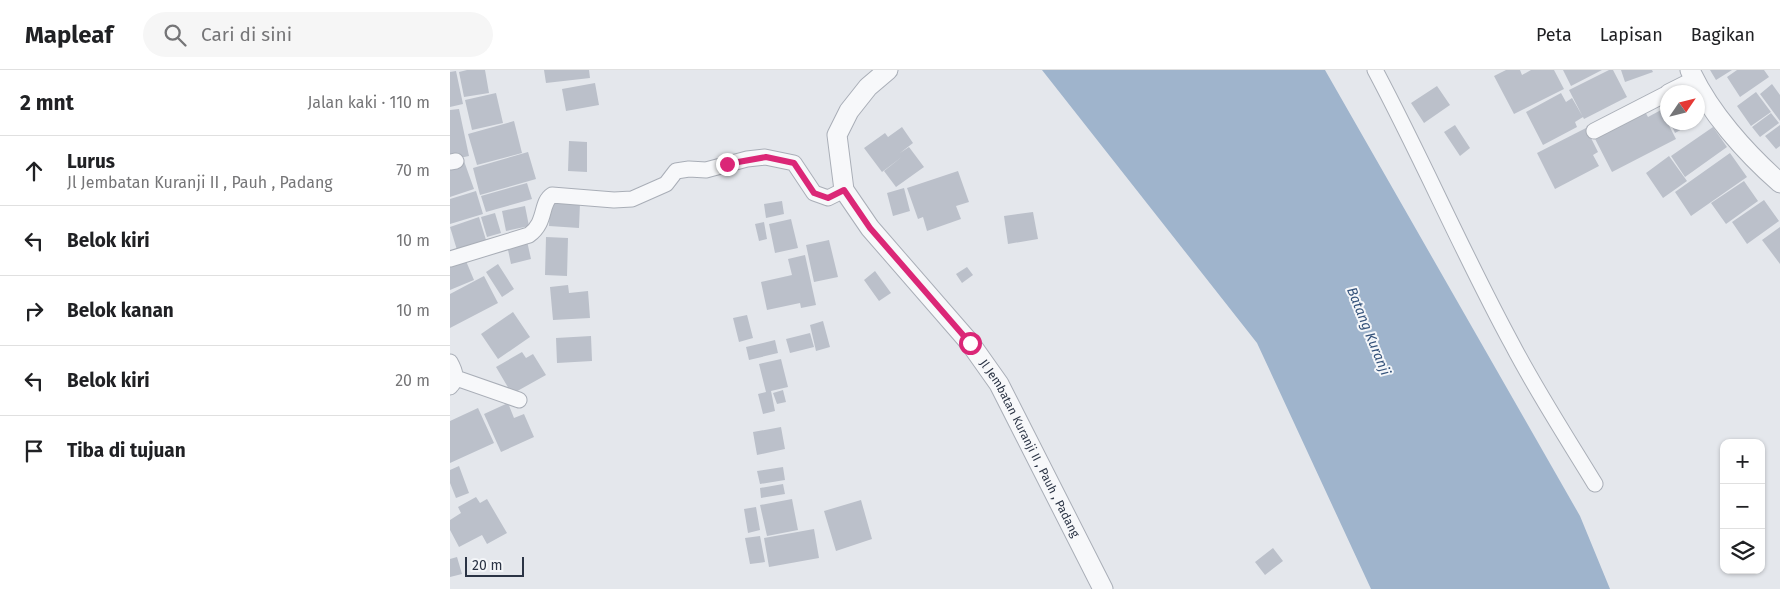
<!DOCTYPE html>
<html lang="id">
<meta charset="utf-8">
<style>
body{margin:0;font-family:"Fira Sans",sans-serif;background:#f6f6f6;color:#202124}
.controls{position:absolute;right:15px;bottom:15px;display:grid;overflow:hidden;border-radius:10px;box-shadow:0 1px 4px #0004}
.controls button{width:45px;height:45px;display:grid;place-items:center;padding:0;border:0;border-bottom:1px solid #e0e0e0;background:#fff;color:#202124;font:25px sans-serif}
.compass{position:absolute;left:1210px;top:15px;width:45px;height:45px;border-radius:50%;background:#fff;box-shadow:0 1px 4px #0004;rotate:55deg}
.scale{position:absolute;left:15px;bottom:12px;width:59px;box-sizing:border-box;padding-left:5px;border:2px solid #2b3445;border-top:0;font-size:14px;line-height:18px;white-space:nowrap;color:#2b3445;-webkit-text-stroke:4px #f4f6f9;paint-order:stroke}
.stop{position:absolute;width:15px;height:15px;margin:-11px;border:4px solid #db2777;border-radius:50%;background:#fff}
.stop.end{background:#db2777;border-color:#fff;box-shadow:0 1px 5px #0008}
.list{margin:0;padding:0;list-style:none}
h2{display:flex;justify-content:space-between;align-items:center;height:65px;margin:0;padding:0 20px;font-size:21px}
h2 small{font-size:16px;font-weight:400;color:#757577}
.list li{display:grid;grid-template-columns:32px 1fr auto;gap:15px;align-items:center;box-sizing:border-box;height:70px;padding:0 20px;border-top:1px solid #e0e0e0}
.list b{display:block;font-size:19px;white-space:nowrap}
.list p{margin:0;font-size:16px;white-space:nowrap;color:#757577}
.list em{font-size:16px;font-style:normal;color:#757577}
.icon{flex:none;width:28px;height:28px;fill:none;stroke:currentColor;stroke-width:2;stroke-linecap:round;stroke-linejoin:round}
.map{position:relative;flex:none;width:1330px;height:519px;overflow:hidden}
header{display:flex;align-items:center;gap:30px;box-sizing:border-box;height:70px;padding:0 25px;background:#fff;border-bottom:1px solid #e0e0e0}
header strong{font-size:24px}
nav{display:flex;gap:28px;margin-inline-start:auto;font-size:18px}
.search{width:350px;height:45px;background:#f6f6f6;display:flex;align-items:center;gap:12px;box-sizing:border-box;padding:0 18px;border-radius:28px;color:#757577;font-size:19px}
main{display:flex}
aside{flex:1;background:#fff}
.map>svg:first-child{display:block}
.water{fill:#9fb4cc}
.building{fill:#bbc0ca}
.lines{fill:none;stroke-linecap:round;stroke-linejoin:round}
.minor-casing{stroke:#a9aeb7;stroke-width:17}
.tertiary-casing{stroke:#a9aeb7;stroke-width:21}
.minor{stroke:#f7f8fa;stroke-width:15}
.tertiary{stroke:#f7f8fa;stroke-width:19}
.route{stroke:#db2777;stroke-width:6}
.labels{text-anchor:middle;stroke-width:4;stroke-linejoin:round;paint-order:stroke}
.street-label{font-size:12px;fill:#2b3445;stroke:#f4f6f9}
.water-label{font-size:14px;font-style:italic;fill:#34527a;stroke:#f4f6f9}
</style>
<header>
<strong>Mapleaf</strong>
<div class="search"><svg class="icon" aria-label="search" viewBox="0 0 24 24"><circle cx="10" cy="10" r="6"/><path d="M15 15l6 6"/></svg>Cari di sini</div>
<nav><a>Peta</a><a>Lapisan</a><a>Bagikan</a></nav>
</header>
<main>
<aside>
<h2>2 mnt<small>Jalan kaki · 110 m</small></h2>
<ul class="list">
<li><svg class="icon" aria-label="ahead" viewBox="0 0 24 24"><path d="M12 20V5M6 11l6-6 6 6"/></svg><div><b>Lurus</b><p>Jl Jembatan Kuranji II , Pauh , Padang</p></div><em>70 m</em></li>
<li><svg class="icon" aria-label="left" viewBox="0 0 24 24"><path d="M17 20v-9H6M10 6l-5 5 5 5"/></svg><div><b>Belok kiri</b></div><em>10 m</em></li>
<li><svg class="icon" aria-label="right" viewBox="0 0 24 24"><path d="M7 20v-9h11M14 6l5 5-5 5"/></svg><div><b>Belok kanan</b></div><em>10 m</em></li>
<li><svg class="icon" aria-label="left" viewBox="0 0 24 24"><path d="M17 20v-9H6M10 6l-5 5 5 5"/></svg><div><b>Belok kiri</b></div><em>20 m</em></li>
<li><svg class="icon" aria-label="arrive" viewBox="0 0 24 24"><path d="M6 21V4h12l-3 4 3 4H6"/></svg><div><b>Tiba di tujuan</b></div></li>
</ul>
</aside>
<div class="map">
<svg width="1330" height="519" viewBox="0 0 1330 519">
<rect width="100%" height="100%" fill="#e4e7ec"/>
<path class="water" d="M592,0h283l255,446 30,73h-239l-114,-246z"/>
<path class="building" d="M17,0h18l4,23 -25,4 -5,-25z
M94,0h45l1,8 -44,5z
M1056,0h14l2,5 9,-5h23l10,19 -50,25 -20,-38z
M1113,0h39l-31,16z
M1159,0h4l14,27 -43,22 -15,-29z
M1171,0h31l1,2 -28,10z
M1260,0h22l-16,10z
M1287,0h27l5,7 -29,20 -13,-20z
M6,1l7,33 -13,3v-35z
M145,13l4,22 -33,6 -4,-22z
M1322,14l8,11v26l-20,-27z
M987,16l13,19 -26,18 -13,-20z
M1306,22l15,20 -20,14 -14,-20z
M46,23l7,30 -31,7 -7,-30z
M1111,23l5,9 6,-4 11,19 -8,5 2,5 -34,18 -17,-33z
M1193,38l5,9 13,-7 15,29 -64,33 -19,-37z
M9,39l10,47 -19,4v-50z
M1321,43l8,10 -19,14 -8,-10z
M64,51l8,32 -45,12 -9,-31z
M1220,52h25l-20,11z
M1005,55l15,23 -10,8 -16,-24z
M1330,55v21l-4,3 -11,-13z
M452,57l11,16 -13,10 9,-6 15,20 -28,20 -12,-16 19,-15 -21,16 -18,-24 21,-15 3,4z
M1263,57l14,20 -42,30 -14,-21z
M1136,58l12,24 -5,3 6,11 -44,23 -18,-36z
M119,71l18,1v30l-19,-1z
M78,82l8,27 -56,16 -7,-27z
M1280,83l17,24 -56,39 -16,-24z
M1219,86l18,25 -24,17 -17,-25z
M14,91l10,28 -24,8v-32z
M508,101l11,31 -13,4 5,13 -34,12 -4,-14 -5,2 -11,-31z
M1294,111l14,20 -32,23 -15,-21z
M77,113l5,16 -46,13 -5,-16z
M454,118l6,23 -17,5 -6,-23z
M26,121l7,23 -33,10v-25z
M1314,130l15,21 -32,23 -15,-22z
M332,131l2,13 -18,4 -2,-14z
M100,132l30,1 -1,25 -30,-2z
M75,136l4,20 -23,5 -4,-20z
M583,142l5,27 -30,5 -4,-28z
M45,143l6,20 -14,4 -6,-20z
M29,147l7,23 -29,10 -7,-23z
M341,149l7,29 -23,5 -6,-29z
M314,152l3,17 -8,2 -4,-17z
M1330,157v37l-18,-24z
M96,167l22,1 -1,38 -22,-1z
M379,170l9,37 -24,5 -8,-37z
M77,171l4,18 -20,5 -4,-19z
M355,185l11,50 -15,3 -1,-5 -33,7 -6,-28 31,-7 -4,-16z
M16,191l8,19 -24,10v-28z
M48,194l16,25 -12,8 -16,-25z
M517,197l6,8 -11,8 -6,-9z
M425,201l16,22 -12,8 -15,-21z
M34,206l14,27 -48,25v-34z
M118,215l1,8 19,-2 2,27 -37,2 -3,-33z
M63,242l17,25 -32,22 -17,-25z
M297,245l6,23 -14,4 -6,-24z
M373,251l7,26 -14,4 -6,-26z
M360,263l4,14 -24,6 -4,-14z
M141,266l1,25 -35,2 -1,-25z
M325,270l3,13 -29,7 -3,-13z
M72,282l4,6 7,-4 13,21 -34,19 -16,-27z
M331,289l7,28 -17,4 4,20 -12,3 -5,-20 8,-2 -7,-28z
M333,320l3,12 -9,2 -4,-11z
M58,333l6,15 10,-4 10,23 -33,15 -17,-38z
M28,338l16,35 -44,20v-42z
M331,357l4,22 -28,6 -4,-23z
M9,396l10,27 -13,5 -6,-15v-13z
M333,397l2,13 -25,4 -3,-13z
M333,414l2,10 -24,4 -1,-10z
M26,427l4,6 7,-4 20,34 -20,11 -5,-9 -23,12 -9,-17v-10l11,-7 -3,-6z
M342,429l6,31 -31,6 -7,-31z
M411,430l11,39 -36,12 -12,-40z
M306,437l4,23 -12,3 -4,-24z
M364,459l5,29 -50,9 -5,-29z
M310,466l5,26 -15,2 -5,-26z
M823,478l10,13 -18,14 -10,-13z
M7,487l5,17 -12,3v-18z"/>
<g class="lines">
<defs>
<path id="minor" d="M925,0c48,90 88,184 137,274 25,48 55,94 83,140
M1218,22l26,-13
M1144,61l74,-38
M0,92l6,-1
M0,189l79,-24c18,-13 11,-32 23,-40l62,5 18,-1 34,-15 10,-13 13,-2 17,1 41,-11 18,-2 29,6 20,30 14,5 16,-8
M0,292c5,9 8,17 0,25
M6,308l63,22"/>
<g id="tertiary">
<path id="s1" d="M438,0l-20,17 -19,24 -12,24 7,55 26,38 100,115 29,41 104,205"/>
<path d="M1240,0c19,42 56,83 90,113"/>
</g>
</defs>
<use href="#minor" class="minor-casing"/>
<use href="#tertiary" class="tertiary-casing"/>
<use href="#minor" class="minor"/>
<use href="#tertiary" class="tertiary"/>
</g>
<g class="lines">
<path class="route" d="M277,94l39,-7 28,6 20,30 14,5 16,-8 26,38 100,115"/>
</g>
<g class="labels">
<g class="street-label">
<text dy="4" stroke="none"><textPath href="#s1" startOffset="459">Jl Jembatan Kuranji II , Pauh , Padang</textPath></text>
</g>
<g class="water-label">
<text transform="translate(919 261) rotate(68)" y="5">Batang Kuranji</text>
</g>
</g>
</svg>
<div class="controls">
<button>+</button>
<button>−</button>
<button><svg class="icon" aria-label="layers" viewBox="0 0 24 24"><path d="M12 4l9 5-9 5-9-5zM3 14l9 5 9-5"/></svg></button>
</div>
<svg class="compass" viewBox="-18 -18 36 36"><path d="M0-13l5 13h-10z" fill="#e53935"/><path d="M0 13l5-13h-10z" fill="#757577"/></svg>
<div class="scale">20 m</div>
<div class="stop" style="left:520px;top:273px"></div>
<div class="stop end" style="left:277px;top:94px"></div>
</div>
</main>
